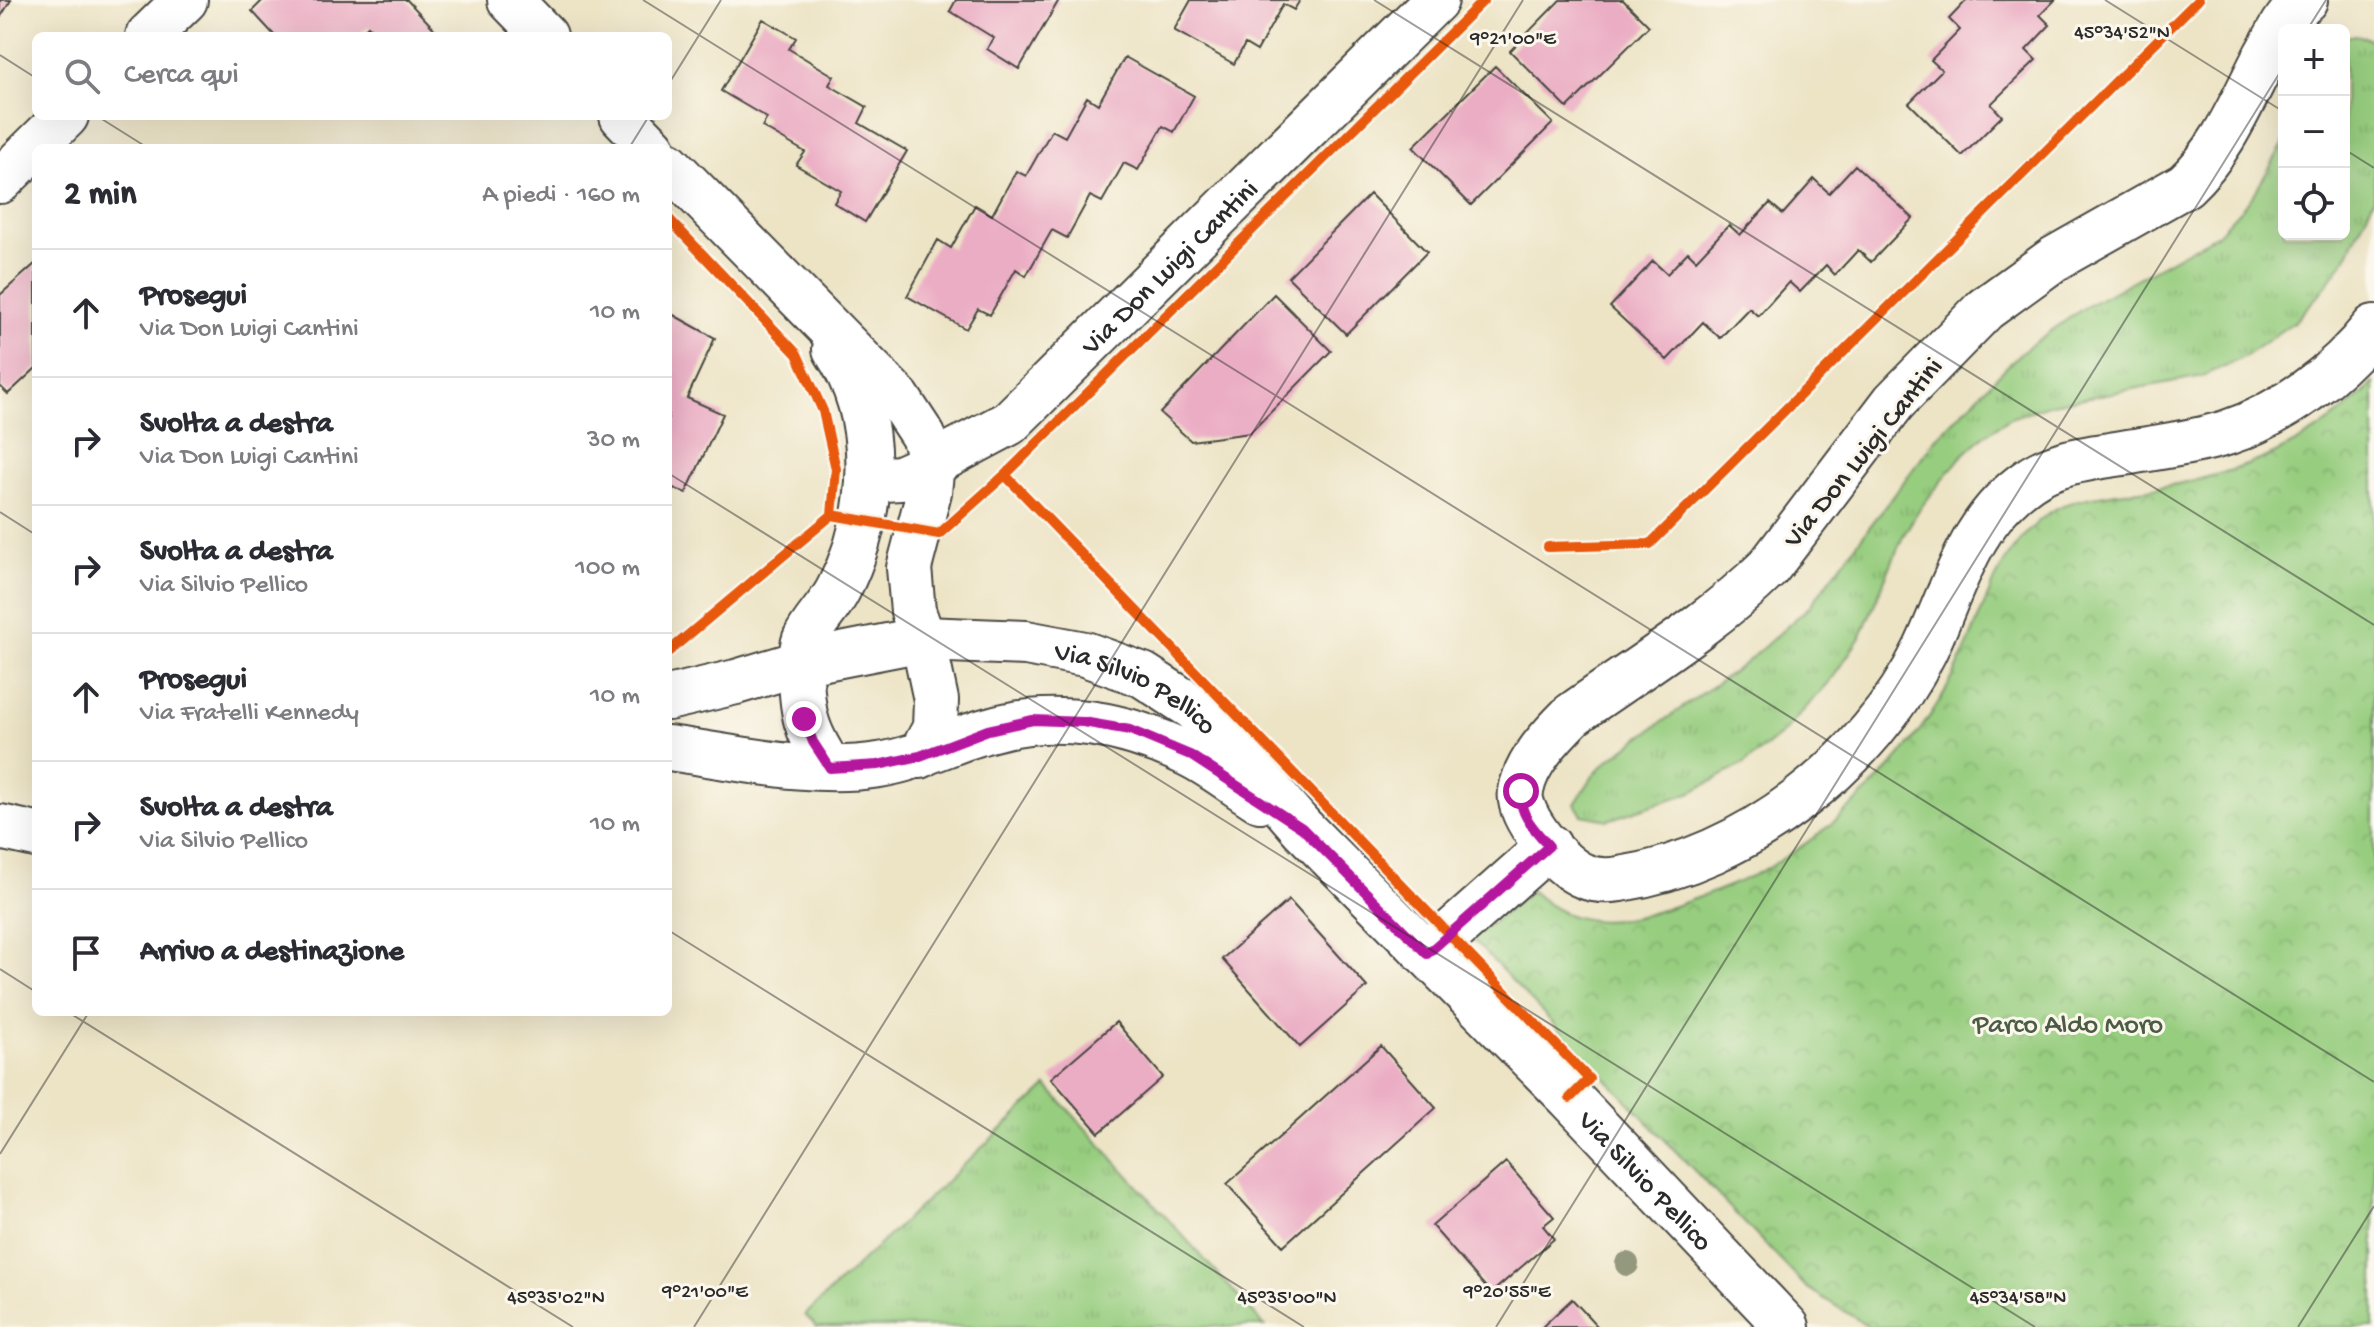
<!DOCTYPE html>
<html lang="it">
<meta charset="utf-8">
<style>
body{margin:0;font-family:"Gochi Hand",sans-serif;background:#f2f2f3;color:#2b2b33}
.controls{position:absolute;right:24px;top:24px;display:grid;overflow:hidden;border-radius:12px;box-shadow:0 8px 32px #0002}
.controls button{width:72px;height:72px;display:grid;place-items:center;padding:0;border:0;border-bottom:2px solid #e1e1e2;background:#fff;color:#2b2b33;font:40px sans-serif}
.stop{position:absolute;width:24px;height:24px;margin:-18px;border:6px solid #b5179e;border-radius:50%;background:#fff}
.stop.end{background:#b5179e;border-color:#fff;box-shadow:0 2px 8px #0008}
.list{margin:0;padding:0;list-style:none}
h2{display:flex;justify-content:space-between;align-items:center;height:104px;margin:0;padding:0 32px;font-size:34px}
h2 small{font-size:26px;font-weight:400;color:#7c7c81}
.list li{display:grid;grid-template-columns:52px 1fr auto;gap:24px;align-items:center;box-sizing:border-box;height:128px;padding:0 32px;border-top:2px solid #e1e1e2}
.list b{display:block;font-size:30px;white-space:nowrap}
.list p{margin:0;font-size:26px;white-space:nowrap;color:#7c7c81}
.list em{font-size:26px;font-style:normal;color:#7c7c81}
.icon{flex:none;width:44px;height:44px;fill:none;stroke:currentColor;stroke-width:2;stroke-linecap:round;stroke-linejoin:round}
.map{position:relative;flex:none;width:2374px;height:1327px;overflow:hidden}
.search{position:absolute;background:#fff;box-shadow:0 8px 32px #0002;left:32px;top:32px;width:640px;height:88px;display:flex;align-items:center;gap:20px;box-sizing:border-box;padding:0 28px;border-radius:12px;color:#7c7c81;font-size:30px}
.panel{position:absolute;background:#fff;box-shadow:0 8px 32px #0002;left:32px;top:144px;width:640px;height:872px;border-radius:12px}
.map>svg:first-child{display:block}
.grass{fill:url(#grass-tufts);stroke:#617c55;stroke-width:2}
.park{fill:url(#park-crowns);stroke:#617c55;stroke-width:2}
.building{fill:#ebadc4}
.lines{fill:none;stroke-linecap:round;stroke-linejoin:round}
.minor-casing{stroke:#484742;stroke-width:48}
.minor{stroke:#fff;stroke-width:44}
.cycleway-casing{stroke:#fbf7ec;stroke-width:15}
.cycleway{stroke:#e8590c;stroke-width:10}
.tree{fill:#94997e}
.route{stroke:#b5179e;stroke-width:10}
.ticks{fill:none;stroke:#2b2b2b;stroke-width:2;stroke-opacity:0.45}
.labels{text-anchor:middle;stroke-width:6;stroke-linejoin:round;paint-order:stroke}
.street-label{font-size:28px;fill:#2b2b2b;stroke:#fbf7ec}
.park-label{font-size:28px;fill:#4b5c44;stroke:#fbf7ec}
.ticks-label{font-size:20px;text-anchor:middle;fill:#2b2b2b;stroke:#fbf7ec;stroke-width:6;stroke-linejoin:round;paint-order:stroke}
</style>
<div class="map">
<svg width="2374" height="1327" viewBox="0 0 2374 1327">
<defs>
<pattern id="grass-tufts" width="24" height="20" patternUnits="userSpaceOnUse" patternTransform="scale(2)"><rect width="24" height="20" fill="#97cd7f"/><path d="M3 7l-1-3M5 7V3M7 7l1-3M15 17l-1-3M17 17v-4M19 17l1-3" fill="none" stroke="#82b06e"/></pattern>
<pattern id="park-crowns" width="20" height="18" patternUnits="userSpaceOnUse" patternTransform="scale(2)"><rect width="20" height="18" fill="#97cd7f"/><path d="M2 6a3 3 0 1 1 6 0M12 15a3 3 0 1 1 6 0" fill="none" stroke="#82b06e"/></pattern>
</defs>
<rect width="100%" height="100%" fill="#fbf7ec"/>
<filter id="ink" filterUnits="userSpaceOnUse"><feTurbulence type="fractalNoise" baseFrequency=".0125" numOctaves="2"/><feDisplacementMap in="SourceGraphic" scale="16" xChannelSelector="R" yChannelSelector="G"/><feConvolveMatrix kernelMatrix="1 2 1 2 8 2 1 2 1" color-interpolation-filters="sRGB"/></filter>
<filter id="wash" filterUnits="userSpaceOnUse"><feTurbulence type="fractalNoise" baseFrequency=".006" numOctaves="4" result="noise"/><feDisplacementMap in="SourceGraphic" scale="32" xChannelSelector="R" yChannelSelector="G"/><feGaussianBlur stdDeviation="1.8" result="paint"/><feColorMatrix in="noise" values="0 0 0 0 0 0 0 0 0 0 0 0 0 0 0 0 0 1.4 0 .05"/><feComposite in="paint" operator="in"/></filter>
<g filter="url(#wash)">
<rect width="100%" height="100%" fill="#ede4c6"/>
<path class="grass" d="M2356,35l11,3 7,6v154l-28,60 -24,33 -27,30 -51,36 -41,19 -151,28 -42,14 -25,17 -24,22 -43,54 -15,25 -42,100 -29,43 -48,53 -40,32 -52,28 -84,28 -26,-5 -7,-11 18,-28 14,-15 141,-100 61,-54 127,-168 85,-87 61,-43 135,-75 36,-38 31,-53v91h60v-197z
M1047,1086l218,240 -448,1 -12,-12z"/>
<path class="park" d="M2374,383v944h-504l-63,-39 -335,-349 60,-48c43,41 90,33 142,15 36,-12 73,-25 105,-45 73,-45 137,-112 176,-188 29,-58 38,-119 94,-160 24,-18 76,-20 105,-25 86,-13 158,-42 220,-105z"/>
<g id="blocks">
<path class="building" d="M0,0h11l-11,18z
M263,0h144l34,36h-63l-10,-10 -11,10h-82l-23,-25z
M956,0h103l-40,69 -32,-20 7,-11 -44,-27z
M1191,0h109l-6,10 -11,-6 -26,47 -12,-7 -11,20 -60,-34z
M1560,0h63l26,26 -82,82 -57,-57z
M1967,0h88l-15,15 10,10 -24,25 10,10 -45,44 11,12 -40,40 -53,-53 33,-33 -11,-10 29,-30 -11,-11z
M763,19l33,19 -7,11 45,27 -5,9 38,22 -8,16 48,28 -42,71 -31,-19 7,-12 -45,-26 9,-13 -43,-25 5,-9 -46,-27z
M1125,57l69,39 -20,36 -11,-6 -25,44 -14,-7 -22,39 -12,-6 -23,42 -15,-8 -26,46 -10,-7 -26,46 -12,-6 -12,20 -59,-33 31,-56 13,8 24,-43 17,10 24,-44 10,5 26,-46 13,7 22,-40 11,7z
M1495,66l58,57 -82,82 -58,-58z
M1855,165l58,53 -42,44 -13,-12 -23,25 -9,-10 -26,27 -11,-10 -31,34 -9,-8 -29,30 -17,-16 -36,38 -57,-53 43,-46 14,13 21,-22 8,8 33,-35 11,10 30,-32 13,11 31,-35 15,14z
M1370,194l57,58 -81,82 -58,-57z
M36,263v105l-28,26 -8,-8v-91z
M1274,294l57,57 -81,82 -59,8 -31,-28z
M668,312l47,26 -28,60 36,16 -37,79 -18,-7z
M1289,900l78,87 -67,60 -78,-88z
M1116,1022l47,55 -64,56 -48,-55z
M1381,1046l55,62 -153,138 -56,-62z
M1506,1162l48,55 -11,9 11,13 -63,54 -59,-67z
M1572,1299l26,28h-56z"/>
</g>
</g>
<g filter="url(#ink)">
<use href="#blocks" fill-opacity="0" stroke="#484742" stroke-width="2"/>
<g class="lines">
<defs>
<g id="minor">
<path d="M510,0l35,36"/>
<path d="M2305,0c-17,13 -28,36 -39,55 -24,46 -43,95 -81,130l-131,74 -69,50 -91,93 -126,166c-58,57 -130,100 -196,147 -20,20 -46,47 -51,76 -5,25 40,77 63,85 12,5 24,5 36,3 125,-19 250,-116 305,-229 29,-61 43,-128 104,-170 30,-21 71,-23 106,-29 31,-5 62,-9 91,-18 57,-19 111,-59 148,-106"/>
<path d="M148,36l37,-36"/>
<path d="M622,116l31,32"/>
<path d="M668,164l230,234 25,38 9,28 -3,28 -20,76 4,43 10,28 13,61 -1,28 -15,28"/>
<path d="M0,181l66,-65"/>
<path id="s1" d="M868,480l32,-2 32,-14 77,-41 427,-423"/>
<path d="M668,698l68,-16 64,-19c2,-8 2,-18 5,-24 9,-18 25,-32 34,-51 37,-73 43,-169 -4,-239"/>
<path d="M668,748c68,9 142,28 211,17 39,-6 72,-25 110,-35 67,-20 137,-6 199,24 25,12 48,31 72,46"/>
<path id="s2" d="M830,768c-28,-43 -27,-56 -30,-105l123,-24 103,4 59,11 58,21 51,33 39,40 69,80 268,270 217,229"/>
<path d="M0,827l36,8"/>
<path d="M1427,954l122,-108"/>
</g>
</defs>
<use href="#minor" class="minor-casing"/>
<use href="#minor" class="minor"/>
<defs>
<path id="cycleway" d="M668,218l129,136 26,57 13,58 -4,46
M1005,475l479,-475
M1548,547l102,-3 548,-544
M668,652l164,-137 107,19 66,-59 584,604 -19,19"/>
</defs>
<use href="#cycleway" class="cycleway-casing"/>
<use href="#cycleway" class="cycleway"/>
</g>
<circle class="tree" cx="1627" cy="1264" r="12"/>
</g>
<g class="lines" filter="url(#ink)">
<path class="route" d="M804,719l9,23 17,26 48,-3 42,-9 68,-26 45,-10 50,2 47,8 60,25 112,73 125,126 122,-108c-14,-16 -31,-32 -28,-55"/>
</g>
<path class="ticks" d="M643,0l1731,1082M1374,0l1000,625M2105,0l179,112M2307,30l19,-30M0,55l36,23M668,85l53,-85M97,116l51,32M629,148l20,-32M2344,149l30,19M668,473l1367,854M0,512l36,23M668,930l636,397M0,969l36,23M68,1012l505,315M0,1154l89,-142M694,1327l829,-1327M1496,1327l788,-1261M2298,1327l76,-121"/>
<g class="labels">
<g class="street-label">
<text dy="10" stroke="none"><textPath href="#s1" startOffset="378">Via Don Luigi Cantini</textPath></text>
<text transform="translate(1861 451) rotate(-51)" y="10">Via Don Luigi Cantini</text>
<text dy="10" stroke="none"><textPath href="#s2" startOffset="460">Via Silvio Pellico</textPath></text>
<text dy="10" stroke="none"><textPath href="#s2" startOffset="1176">Via Silvio Pellico</textPath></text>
</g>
<g class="park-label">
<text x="2068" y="1032">Parco Aldo Moro</text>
</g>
</g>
<g class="ticks-label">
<text x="2122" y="38">45°34'52"N</text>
<text x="1513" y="44">9°21'00"E</text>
<text x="705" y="1297">9°21'00"E</text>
<text x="1507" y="1297">9°20'55"E</text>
<text x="556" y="1303">45°35'02"N</text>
<text x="1287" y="1303">45°35'00"N</text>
<text x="2018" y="1303">45°34'58"N</text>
</g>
</svg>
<div class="controls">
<button>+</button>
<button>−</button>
<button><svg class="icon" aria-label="locate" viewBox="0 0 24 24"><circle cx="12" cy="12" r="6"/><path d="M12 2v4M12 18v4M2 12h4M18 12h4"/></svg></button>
</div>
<div class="stop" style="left:1521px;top:791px"></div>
<div class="stop end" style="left:804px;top:719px"></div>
<div class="search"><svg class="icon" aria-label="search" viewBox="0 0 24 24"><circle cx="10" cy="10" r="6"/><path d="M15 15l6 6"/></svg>Cerca qui</div>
<section class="panel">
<h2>2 min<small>A piedi · 160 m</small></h2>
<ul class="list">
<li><svg class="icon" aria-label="ahead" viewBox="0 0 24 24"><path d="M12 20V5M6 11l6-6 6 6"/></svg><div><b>Prosegui</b><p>Via Don Luigi Cantini</p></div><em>10 m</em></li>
<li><svg class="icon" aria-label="right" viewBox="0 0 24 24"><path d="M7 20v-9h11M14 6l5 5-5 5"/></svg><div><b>Svolta a destra</b><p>Via Don Luigi Cantini</p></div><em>30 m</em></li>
<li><svg class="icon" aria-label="right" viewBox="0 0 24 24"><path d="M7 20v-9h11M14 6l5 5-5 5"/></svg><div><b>Svolta a destra</b><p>Via Silvio Pellico</p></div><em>100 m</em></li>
<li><svg class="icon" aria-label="ahead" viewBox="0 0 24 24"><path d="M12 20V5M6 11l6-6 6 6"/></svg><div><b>Prosegui</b><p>Via Fratelli Kennedy</p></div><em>10 m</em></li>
<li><svg class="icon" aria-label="right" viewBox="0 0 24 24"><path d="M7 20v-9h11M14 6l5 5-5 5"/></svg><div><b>Svolta a destra</b><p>Via Silvio Pellico</p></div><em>10 m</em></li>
<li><svg class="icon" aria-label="arrive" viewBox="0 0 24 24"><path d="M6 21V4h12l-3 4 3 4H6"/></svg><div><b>Arrivo a destinazione</b></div></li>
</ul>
</section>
</div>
